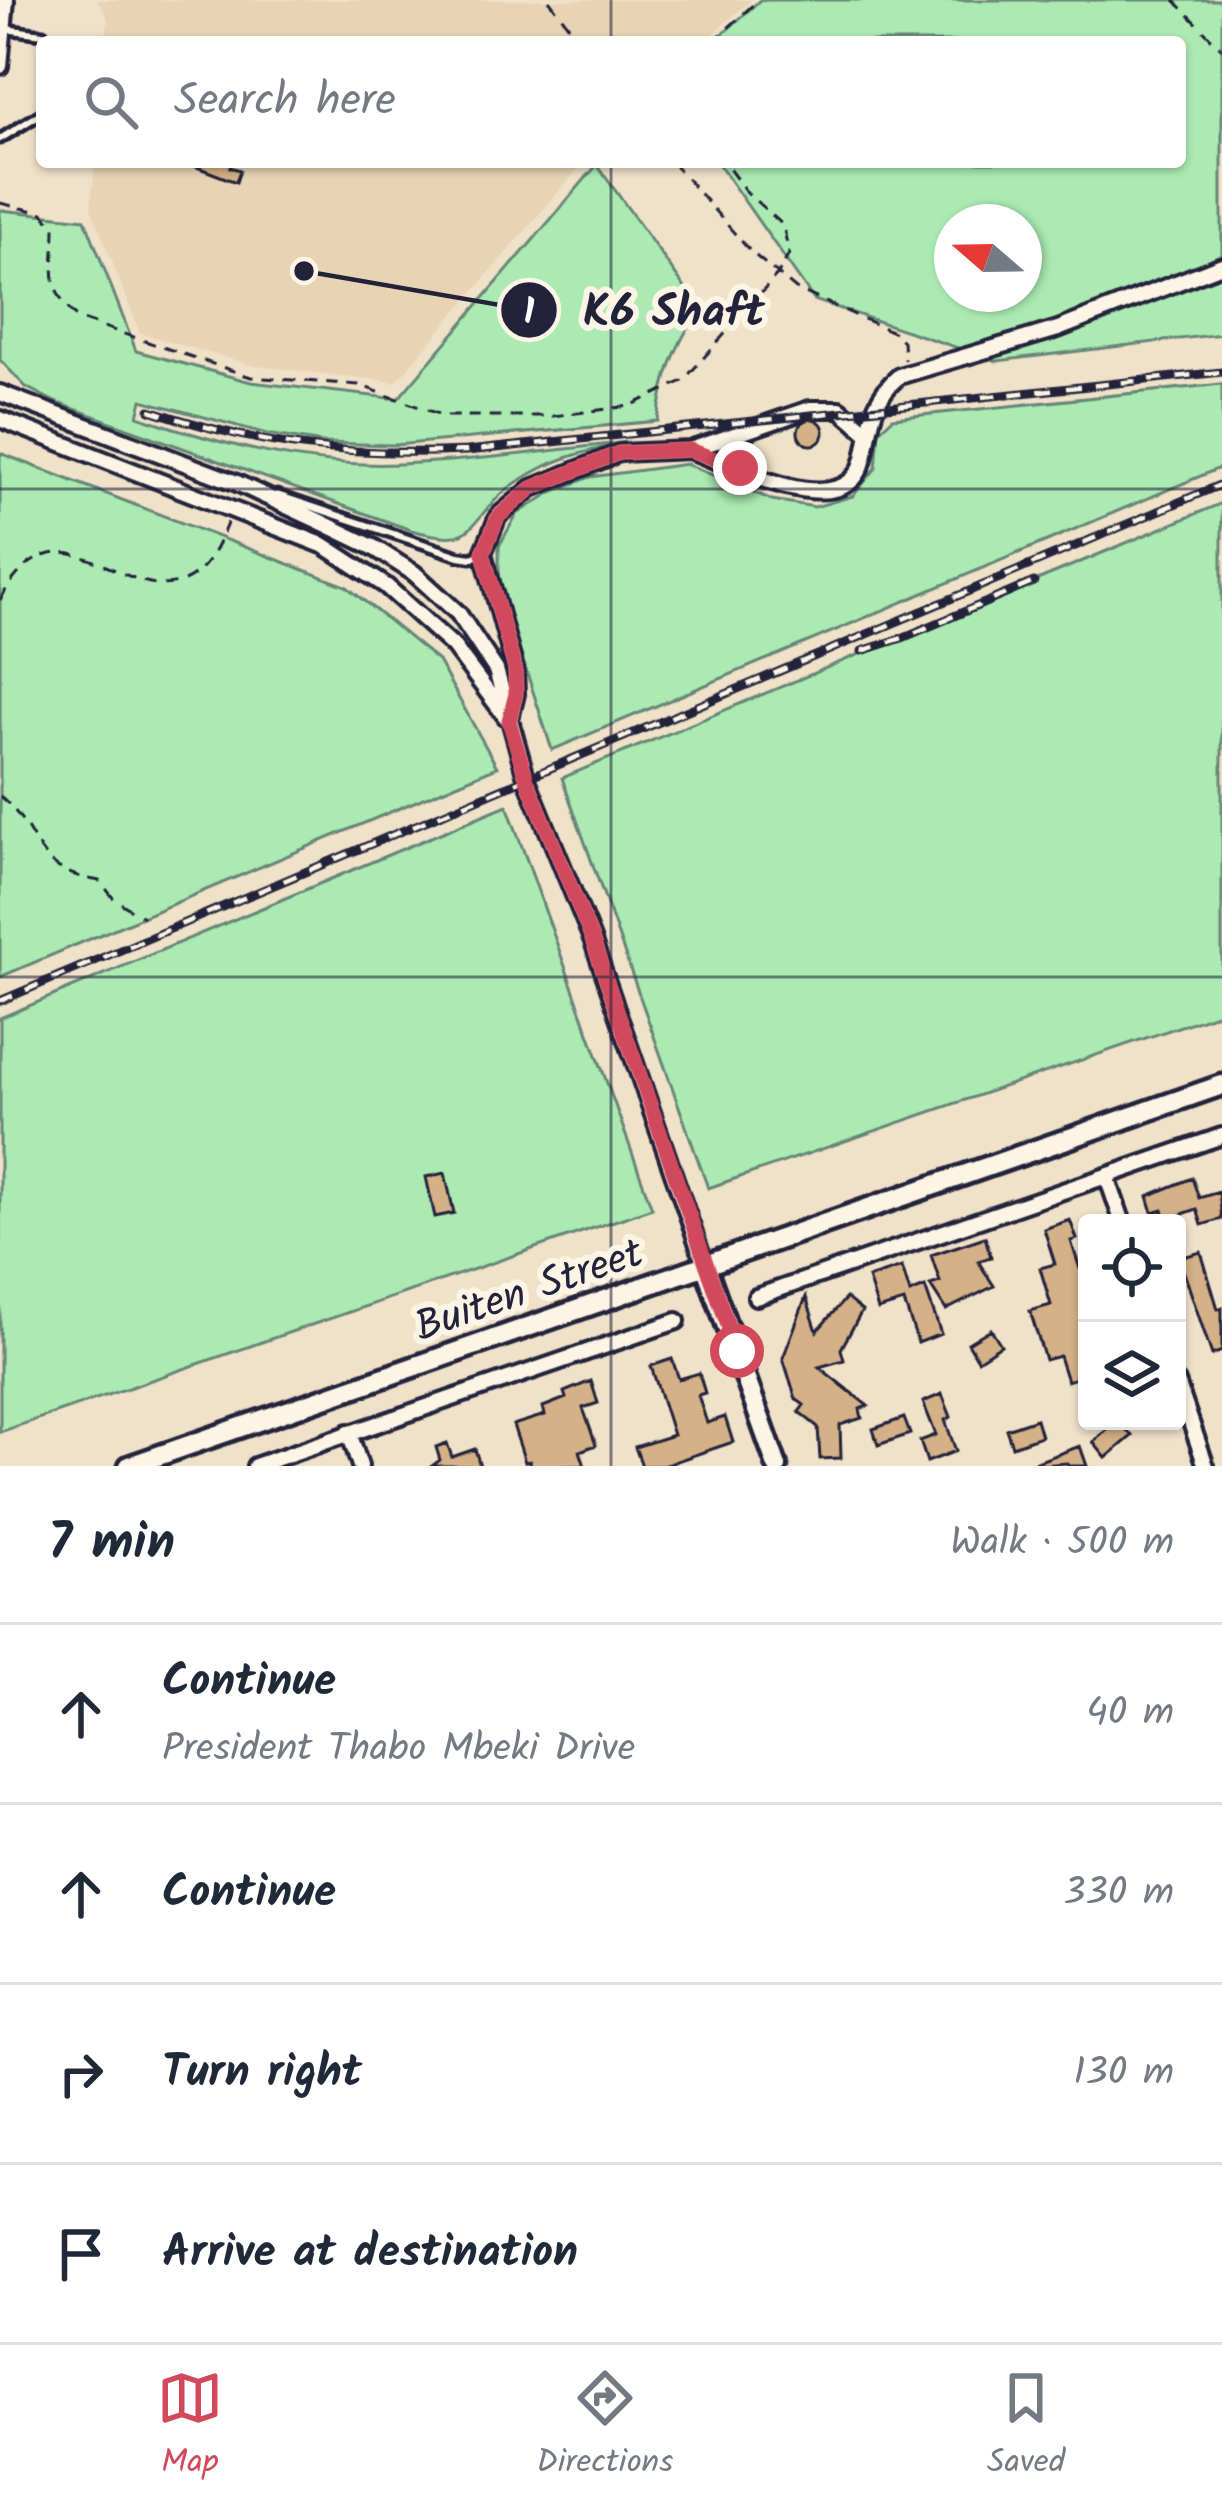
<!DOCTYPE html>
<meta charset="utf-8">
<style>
body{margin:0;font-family:Kalam,sans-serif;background:#f2f2f3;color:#1f2937}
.controls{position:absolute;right:36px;bottom:36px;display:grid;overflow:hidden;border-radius:12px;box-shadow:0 3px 9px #0004}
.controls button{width:108px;height:108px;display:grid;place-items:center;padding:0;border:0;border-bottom:3px solid #e0e1e3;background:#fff;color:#1f2937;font:60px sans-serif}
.compass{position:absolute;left:934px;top:204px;width:108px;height:108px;border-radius:50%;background:#fff;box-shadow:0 3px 9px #0004;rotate:290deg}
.stop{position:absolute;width:36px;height:36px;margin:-27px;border:9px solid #d1495b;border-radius:50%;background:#fff}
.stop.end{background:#d1495b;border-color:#fff;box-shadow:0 3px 12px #0008}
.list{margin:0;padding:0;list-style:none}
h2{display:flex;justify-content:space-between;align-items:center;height:156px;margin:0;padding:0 48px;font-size:51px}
h2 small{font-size:39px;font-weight:400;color:#747a83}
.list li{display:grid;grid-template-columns:78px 1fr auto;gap:36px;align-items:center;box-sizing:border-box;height:180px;padding:0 48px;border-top:3px solid #e0e1e3}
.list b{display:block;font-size:45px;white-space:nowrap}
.list p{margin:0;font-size:39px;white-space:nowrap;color:#747a83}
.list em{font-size:39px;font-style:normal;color:#747a83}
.icon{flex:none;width:66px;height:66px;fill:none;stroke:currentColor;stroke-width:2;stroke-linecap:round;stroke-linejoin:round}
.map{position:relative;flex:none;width:1222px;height:1466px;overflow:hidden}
.search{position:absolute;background:#fff;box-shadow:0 3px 9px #0004;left:36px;right:36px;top:36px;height:132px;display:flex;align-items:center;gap:30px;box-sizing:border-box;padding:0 42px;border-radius:12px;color:#747a83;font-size:45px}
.sheet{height:876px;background:#fff}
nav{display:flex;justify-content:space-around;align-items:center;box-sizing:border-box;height:168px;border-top:3px solid #e0e1e3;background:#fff;font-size:33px;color:#747a83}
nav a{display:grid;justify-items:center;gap:6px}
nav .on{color:#d1495b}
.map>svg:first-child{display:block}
.built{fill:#e8d3b5}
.green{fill:#abebb3;stroke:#668677;stroke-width:3;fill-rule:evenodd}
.building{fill:#d5b187;stroke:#22223b;stroke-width:3}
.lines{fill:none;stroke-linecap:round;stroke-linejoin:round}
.lane-casing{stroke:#22223b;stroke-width:15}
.street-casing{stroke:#22223b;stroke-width:22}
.secondary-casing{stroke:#22223b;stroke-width:27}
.path{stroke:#22223b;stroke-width:3;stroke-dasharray:12 9;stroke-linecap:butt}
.lane{stroke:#fcf5e5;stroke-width:6}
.street{stroke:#fcf5e5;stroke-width:14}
.secondary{stroke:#fcf5e5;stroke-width:18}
.rail-casing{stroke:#22223b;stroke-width:9}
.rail{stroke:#fcf5e5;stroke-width:4.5;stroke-dasharray:14;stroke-linecap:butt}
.route{stroke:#d1495b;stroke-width:15}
.grid{fill:none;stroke:#22223b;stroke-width:3;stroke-opacity:0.55}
.labels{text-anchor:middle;stroke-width:12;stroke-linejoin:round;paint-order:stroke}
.street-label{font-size:42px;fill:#22223b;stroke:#fcf5e5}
.leader{fill:none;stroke:#22223b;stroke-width:4.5}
.callout-dot{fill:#22223b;stroke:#fcf5e5;stroke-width:4.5}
.mark-label{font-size:36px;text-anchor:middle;font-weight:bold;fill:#fff}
.callout-label{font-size:45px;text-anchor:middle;font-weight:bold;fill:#22223b;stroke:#fcf5e5;stroke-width:12;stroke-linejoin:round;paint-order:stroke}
</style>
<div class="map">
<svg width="1222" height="1466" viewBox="0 0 1222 1466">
<rect width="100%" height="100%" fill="#f0e1c9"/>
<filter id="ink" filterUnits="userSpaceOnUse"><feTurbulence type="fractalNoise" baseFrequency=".00833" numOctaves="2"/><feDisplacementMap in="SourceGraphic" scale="24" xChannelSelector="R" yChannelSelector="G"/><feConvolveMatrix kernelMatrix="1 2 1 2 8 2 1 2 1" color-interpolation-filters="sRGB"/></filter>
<g filter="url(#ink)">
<path class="built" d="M97,0h654l-47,42h-598l2,-24z
M95,162h489l-188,220 -140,-16 -116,-33 -49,-125z"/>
<path class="green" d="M760,0h462v334l-225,27 -183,-61 -97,-138h463v-120h-466zM952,222h72v72h-72z
M597,165l103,144c-25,37 -37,68 -42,112l-263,24 -72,-2 -56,-9 -125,-34 -4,16c83,29 172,52 261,48 77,-3 154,-14 230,-22 -30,7 -64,13 -91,28 -11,6 -24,13 -33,21 -42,36 -27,57 -94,39l-356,-128 -29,-15 -26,-27v-150l85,9 51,132 115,31 147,17z
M1222,384v83l-670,283 -53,-163v-41l18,-32 35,-22 38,-15 97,-13 85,36 43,7 38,-11 23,-28 3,-37 14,-13z
M0,453l346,133 92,75 59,106 -497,210z
M1222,503v509l-514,176 -146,-410z
M507,805l145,403 -652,224v-414z"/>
<path class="building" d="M232,162l-2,5 10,3 -4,12 -47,-18z
M798 432a13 13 0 1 1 26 0a13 13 0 1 1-26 0Z
M445,1173l9,40 -19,4 -9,-40z
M1192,1178l7,20 20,-6 3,27 -20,6 -5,-16 -31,11 -3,-10 -10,3 -5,-17z
M1070,1220l7,19 -6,2 9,28 7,-2v108l-20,6 -8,-25 -14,4 -15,-49 21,-6 -11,-37 15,-4 -11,-35z
M985,1237l6,20 -13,4 16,25 -48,24 -16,-25 10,-3 -9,-27z
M1201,1252l17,57 4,-1v43l-10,4 -33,-97z
M902,1267l8,26 15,-6 16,47 -23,9 -14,-41 -26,8 -10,-32z
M806,1297l11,34 29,-33 16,13 -21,38 3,11 -25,7 49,39 -8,3 2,9 -22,7 1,33 -21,1 -2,-32 -19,-15 5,-7 -8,-6 -13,-41z
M991,1329l10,16 -23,15 -10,-17z
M672,1359l7,20 20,-6 6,20 -7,2 9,28 18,-6 8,25 -71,24h-20l-7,-19 38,-12 -22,-69z
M591,1381l7,22 -15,5 13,37 -16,6 5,15h-54l-1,-5 -5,1 -12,-37 32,-10 -2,-8 23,-9 -2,-6z
M942,1394l9,23 -6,3 11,31 -29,11 -7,-21 16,-6 -13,-33z
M904,1418l6,16 -32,11 -5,-16z
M1036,1419l5,17 -29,10 -6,-17z
M1117,1421l15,15 -26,22 -13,-16z
M447,1443l5,14 23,-8 5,17h-48l8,-6 -4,-13z
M1080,1446l7,20h-18l-2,-3 -41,3z"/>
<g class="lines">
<defs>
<path id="lane" d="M5,29l38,5 9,8
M0,139l42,-26
M277,495l182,61 13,2 9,-4"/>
<path id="street" d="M0,66l6,-66
M0,393l237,90 84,39 52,25 41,26 44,40 38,57 30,107 66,162 113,326
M0,419l325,127 61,40 67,60 53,71
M690,450c40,14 157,79 174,8 8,-35 6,-57 35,-82l159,-47 164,-64
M510,719l6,-25 -1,-25 -32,-116 15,-37 34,-28 87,-35 71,-3 120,-41h30l27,23
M1107,1177l16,46
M756,1297l466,-161
M1177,1382l29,84
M349,1432l11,34
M255,1466l422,-145"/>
<path id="secondary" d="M705,1265l72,201
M129,1466l1093,-381"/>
</defs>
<use href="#lane" class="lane-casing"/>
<use href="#street" class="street-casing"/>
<use href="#secondary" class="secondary-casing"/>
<path class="path" d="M549,0l32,42
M1174,0l48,49
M713,42l45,-42
M672,162l79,90 45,37 97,43 10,9 1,19
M0,203l43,10 12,14c0,42 -11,59 22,91l174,59 108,8 85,31h109l77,-10 53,-25 95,-107 11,-20 -6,-29 -36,-32 -23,-31
M0,600c59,-107 123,6 184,-19 24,-10 35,-38 44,-60
M0,796c46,40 28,74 100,85l14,18 29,18"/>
<use href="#lane" class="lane"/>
<use href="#street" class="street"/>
<use href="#secondary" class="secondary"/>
<defs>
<path id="rail" d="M150,410c115,38 196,46 317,41l755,-79
M862,651l40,-13 132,-56
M0,1001l1222,-517"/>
</defs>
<use href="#rail" class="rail-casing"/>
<use href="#rail" class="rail"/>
</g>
</g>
<g class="lines" filter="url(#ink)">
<path class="route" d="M737,1351l-145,-412 -66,-162 -17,-56 7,-27 -1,-25 -32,-116 15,-36 34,-29 87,-35 71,-3 50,18"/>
</g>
<path class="grid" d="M611,0v42M611,162v1304M0,489h1222M0,977h1222"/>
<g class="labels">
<g class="street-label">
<text transform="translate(528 1288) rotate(-19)" y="15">Buiten Street</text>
</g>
</g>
<path class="leader" d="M304 271L529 310"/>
<g class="callout-dot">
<circle cx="304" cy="271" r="12"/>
<circle cx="529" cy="310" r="30"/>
</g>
<g class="mark-label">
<text x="529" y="323">1</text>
</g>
<g class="callout-label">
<text x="674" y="326">K6 Shaft</text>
</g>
</svg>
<div class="controls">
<button><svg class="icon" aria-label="locate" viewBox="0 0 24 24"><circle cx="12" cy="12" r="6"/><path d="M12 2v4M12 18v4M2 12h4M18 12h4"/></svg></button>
<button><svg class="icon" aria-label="layers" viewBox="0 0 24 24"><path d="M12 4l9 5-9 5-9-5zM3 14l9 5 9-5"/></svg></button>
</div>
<svg class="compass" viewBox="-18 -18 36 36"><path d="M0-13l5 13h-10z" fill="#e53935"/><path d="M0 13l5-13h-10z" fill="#747a83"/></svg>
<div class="stop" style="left:737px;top:1351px"></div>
<div class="stop end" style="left:740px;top:468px"></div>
<div class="search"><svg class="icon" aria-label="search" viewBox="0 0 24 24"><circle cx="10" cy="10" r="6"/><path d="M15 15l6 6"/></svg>Search here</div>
</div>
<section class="sheet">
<h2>7 min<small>Walk · 500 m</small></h2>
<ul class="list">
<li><svg class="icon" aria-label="ahead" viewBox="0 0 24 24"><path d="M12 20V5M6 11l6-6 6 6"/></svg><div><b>Continue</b><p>President Thabo Mbeki Drive</p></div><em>40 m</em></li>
<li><svg class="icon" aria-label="ahead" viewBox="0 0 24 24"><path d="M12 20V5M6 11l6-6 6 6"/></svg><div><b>Continue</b></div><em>330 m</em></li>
<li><svg class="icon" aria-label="right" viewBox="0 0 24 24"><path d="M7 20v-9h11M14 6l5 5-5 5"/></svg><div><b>Turn right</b></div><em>130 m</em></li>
<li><svg class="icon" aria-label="arrive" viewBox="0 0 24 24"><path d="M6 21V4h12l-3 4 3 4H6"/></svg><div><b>Arrive at destination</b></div></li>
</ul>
</section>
<nav>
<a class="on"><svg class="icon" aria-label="map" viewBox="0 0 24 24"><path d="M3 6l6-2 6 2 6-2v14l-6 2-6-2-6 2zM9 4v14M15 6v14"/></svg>Map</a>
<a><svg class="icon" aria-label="directions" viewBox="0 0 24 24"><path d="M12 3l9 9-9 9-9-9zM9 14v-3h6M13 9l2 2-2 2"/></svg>Directions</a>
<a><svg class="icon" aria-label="saved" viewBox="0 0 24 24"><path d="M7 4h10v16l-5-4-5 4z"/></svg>Saved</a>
</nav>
